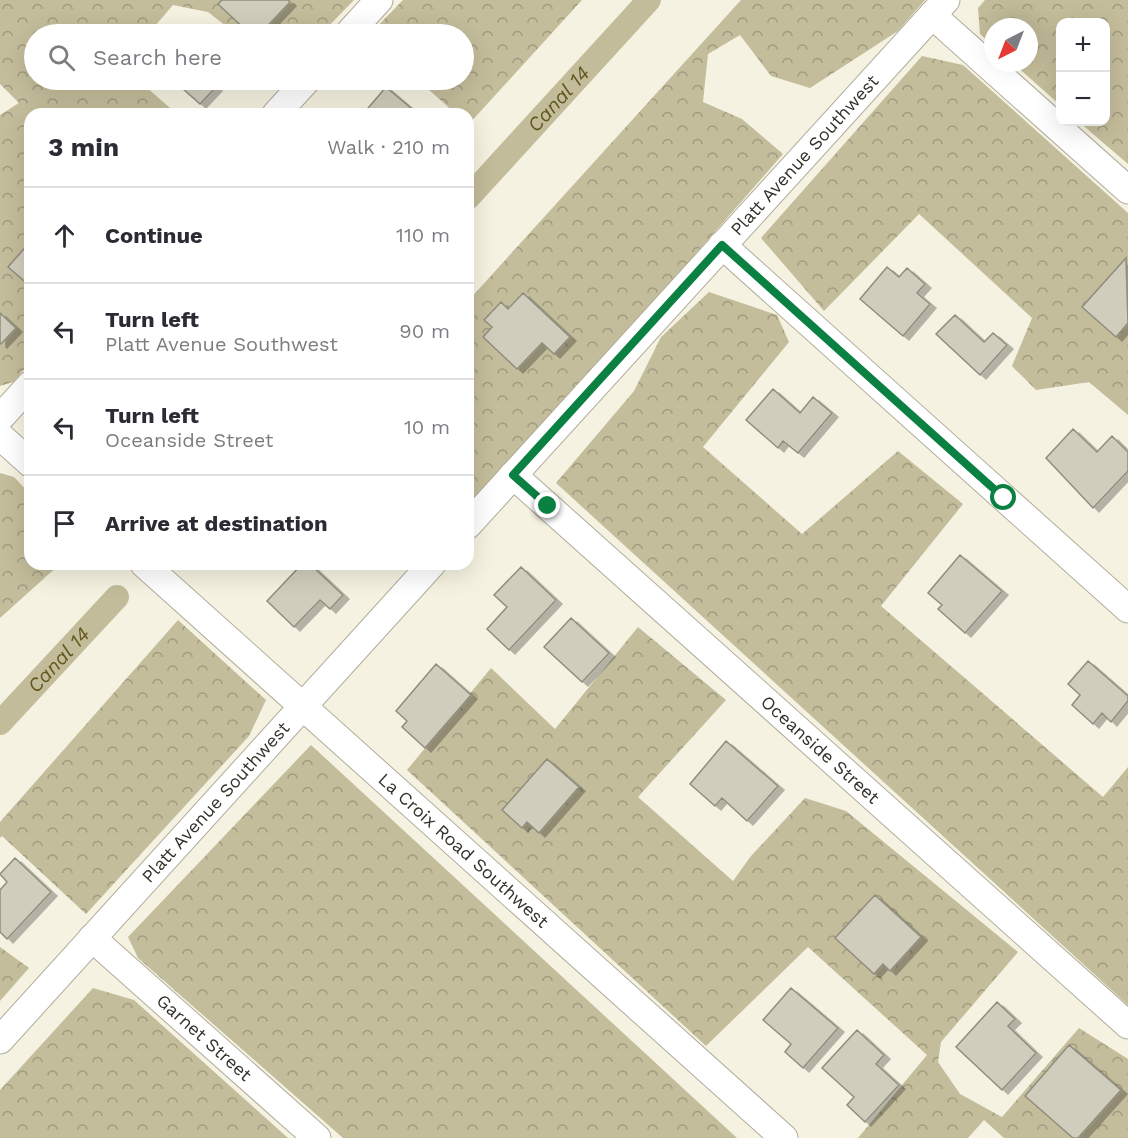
<!DOCTYPE html>
<meta charset="utf-8">
<style>
body{margin:0;font-family:"Work Sans",sans-serif;background:#f7f7f7;color:#2b2b33}
.controls{position:absolute;right:18px;top:18px;display:grid;overflow:hidden;border-radius:12px;box-shadow:0 6px 24px #0002}
.controls button{width:54px;height:54px;display:grid;place-items:center;padding:0;border:0;border-bottom:2px solid #e1e1e2;background:#fff;color:#2b2b33;font:30px sans-serif}
.compass{position:absolute;left:984px;top:18px;width:54px;height:54px;border-radius:50%;background:#fff;box-shadow:0 6px 24px #0002;rotate:222deg}
.stop{position:absolute;width:18px;height:18px;margin:-14px;border:4px solid #0b8043;border-radius:50%;background:#fff}
.stop.end{background:#0b8043;border-color:#fff;box-shadow:0 2px 6px #0008}
.list{margin:0;padding:0;list-style:none}
h2{display:flex;justify-content:space-between;align-items:center;height:78px;margin:0;padding:0 24px;font-size:26px}
h2 small{font-size:20px;font-weight:400;color:#7c7c81}
.list li{display:grid;grid-template-columns:39px 1fr auto;gap:18px;align-items:center;box-sizing:border-box;height:96px;padding:0 24px;border-top:2px solid #e1e1e2}
.list b{display:block;font-size:22px;white-space:nowrap}
.list p{margin:0;font-size:20px;white-space:nowrap;color:#7c7c81}
.list em{font-size:20px;font-style:normal;color:#7c7c81}
.icon{flex:none;width:33px;height:33px;fill:none;stroke:currentColor;stroke-width:2;stroke-linecap:round;stroke-linejoin:round}
.map{position:relative;flex:none;width:1128px;height:1138px;overflow:hidden}
.search{position:absolute;background:#fff;box-shadow:0 6px 24px #0002;left:24px;top:24px;width:450px;height:66px;display:flex;align-items:center;gap:15px;box-sizing:border-box;padding:0 21px;border-radius:33px;color:#7c7c81;font-size:22px}
.panel{position:absolute;background:#fff;box-shadow:0 6px 24px #0002;left:24px;top:108px;width:450px;height:462px;border-radius:18px}
.map>svg:first-child{display:block}
.forest{fill:url(#forest-crowns)}
.lines{fill:none;stroke-linecap:round;stroke-linejoin:round}
.canal{stroke:#c3bc9a;stroke-width:24}
.building{fill:#d0cdbc;stroke:#908d7e;stroke-width:1.5;filter:url(#shadow)}
.minor-casing{stroke:#b0ad9d;stroke-width:29}
.minor{stroke:#fff;stroke-width:27}
.route{stroke:#0b8043;stroke-width:8}
.labels{text-anchor:middle;stroke-width:4.5;stroke-linejoin:round;paint-order:stroke}
.street-label{font-size:18px;fill:#33322b;stroke:#fff}
.water-label{font-size:20px;font-style:italic;fill:#62571e;stroke:#fff}
</style>
<div class="map">
<svg width="1128" height="1138" viewBox="0 0 1128 1138">
<defs>
<pattern id="forest-crowns" width="20" height="18" patternUnits="userSpaceOnUse" patternTransform="scale(1.5)"><rect width="20" height="18" fill="#c4bd9b"/><path d="M2 6a3 3 0 1 1 6 0M12 15a3 3 0 1 1 6 0" fill="none" stroke="#a09a7f"/></pattern>
<filter id="shadow"><feDropShadow dx="6" dy="4" stdDeviation="0" flood-color="#0004"/></filter>
</defs>
<rect width="100%" height="100%" fill="#f5f2e1"/>
<path class="forest" d="M0,0h354l-33,34h-85l-28,-22 -35,-7 -25,29h-114v46h104l39,34h-147v249l-17,19 -13,4v-271l19,-12 -19,-19z
M403,0h179l-114,125v-11h-12l-38,-34h46v-46h-94z
M741,0h184l-27,31 -88,57 -39,-12 -31,-41 -32,19 -5,48 39,17 41,35 -232,265 -83,90v-208z
M985,0h143v164l-49,-42h27v-100h-46v83l-47,-42h16v-36h-36v19l-13,-12 -2,-26z
M922,56l41,9 165,148v202l-39,-33 -53,8 -24,-24 20,-48 -113,-104 -95,97 -63,-73z
M709,292l68,23 12,27 -86,105 99,87 96,-83 65,53 -82,102 222,191 25,-30v238l-572,-522 78,-92 27,-54z
M0,473l14,4 16,17v70h30l-60,54z
M178,620l88,80 -17,36 -163,178 -84,-78 -2,2v-16z
M638,627l88,73 -88,97 95,84 18,-25 54,-58 41,13 172,141 -77,90 -3,20 22,32 42,23 77,-89 49,31v79h-124l-20,-18 -16,18h-110l69,-83 -119,-108 -102,99 -299,-276 84,-102 64,61z
M311,745l426,393h-394l-205,-180 -10,-21z
M0,947l29,21 -29,33z
M93,988l41,12 154,138h-288v-48z"/>
<g class="lines">
<g class="canal">
<path id="s1" d="M468,198l181,-198"/>
<path id="s2" d="M0,723l117,-126"/>
</g>
</g>
<path class="building" d="M222,0h66l2,2 -30,32h-10l-32,-30z
M173,80h35l8,7 -16,17z
M386,87l32,27h-55z
M30,242v44l-22,-19z
M1126,258l2,65 -12,14 -34,-30z
M887,267l12,10 8,-9 18,16 -8,9 13,11 -27,32 -43,-37z
M523,293l47,44 -16,17 -12,-11 -25,26 -34,-32 9,-10 -8,-7 17,-18 7,7z
M0,313l16,15 -15,16 -1,-1z
M955,315l29,27 9,-9 14,12 -27,30 -44,-41z
M773,389l27,24 13,-16 19,16 -34,40 -15,-12 -5,7 -32,-28z
M1073,429l24,23 15,-16 16,16v19l-35,37 -47,-50z
M960,555l42,36 -37,42 -27,-24 4,-4 -14,-12z
M302,564h8l33,31 -13,14 -10,-9 -26,27 -27,-26z
M521,567l35,33 -47,50 -22,-21 20,-22 -13,-12z
M571,618l38,35 -27,29 -38,-35z
M1088,661l40,35v5l-17,21 -9,-9 -9,11 -21,-19 8,-10 -12,-11z
M436,664l35,31 -46,53 -23,-21 5,-6 -11,-10z
M726,741l52,45 -31,35 -25,-23 -7,8 -25,-22z
M547,759l32,28 -40,46 -12,-11 -5,6 -20,-18z
M15,858l36,34 -44,47 -7,-7v-42l7,-8 -7,-8z
M875,895l46,42 -31,34 -7,-7 -9,10 -39,-36z
M791,988l47,40 -35,40 -18,-16 6,-8 -28,-24z
M997,1002l18,17 -7,7 28,27 -34,37 -46,-43z
M857,1030l27,25 -8,9 23,21 -34,37 -18,-17 7,-8 -32,-29z
M1069,1045l52,45 -43,48h-5l-48,-42z"/>
<g class="lines">
<defs>
<g id="minor">
<path d="M932,15l196,175"/>
<path d="M348,34l31,-34"/>
<path d="M276,114l31,-34"/>
<path d="M722,245l406,364"/>
<path d="M0,418l30,-33"/>
<path d="M0,436l30,27"/>
<path id="s3" d="M513,475l615,550"/>
<path id="s4" d="M468,525l478,-525"/>
<path id="s5" d="M144,564l640,574"/>
<path id="s6" d="M92,938l225,200"/>
<path id="s7" d="M0,1040l432,-476"/>
</g>
</defs>
<use href="#minor" class="minor-casing"/>
<use href="#minor" class="minor"/>
</g>
<g class="lines">
<path class="route" d="M548,506l-35,-31 209,-230 282,253"/>
</g>
<g class="labels">
<g class="street-label">
<text dy="6" stroke="none"><textPath href="#s4" startOffset="500">Platt Avenue Southwest</textPath></text>
<text dy="6" stroke="none"><textPath href="#s3" startOffset="412">Oceanside Street</textPath></text>
<text dy="6" stroke="none"><textPath href="#s7" startOffset="321">Platt Avenue Southwest</textPath></text>
<text dy="6" stroke="none"><textPath href="#s5" startOffset="429">La Croix Road Southwest</textPath></text>
<text dy="6" stroke="none"><textPath href="#s6" startOffset="150">Garnet Street</textPath></text>
</g>
<g class="water-label">
<text dy="7" stroke="none"><textPath href="#s1" startOffset="134">Canal 14</textPath></text>
<text dy="7" stroke="none"><textPath href="#s2" startOffset="86">Canal 14</textPath></text>
</g>
</g>
</svg>
<div class="controls">
<button>+</button>
<button>−</button>
</div>
<svg class="compass" viewBox="-18 -18 36 36"><path d="M0-13l5 13h-10z" fill="#e53935"/><path d="M0 13l5-13h-10z" fill="#7c7c81"/></svg>
<div class="stop" style="left:1004px;top:498px"></div>
<div class="stop end" style="left:548px;top:506px"></div>
<div class="search"><svg class="icon" aria-label="search" viewBox="0 0 24 24"><circle cx="10" cy="10" r="6"/><path d="M15 15l6 6"/></svg>Search here</div>
<section class="panel">
<h2>3 min<small>Walk · 210 m</small></h2>
<ul class="list">
<li><svg class="icon" aria-label="ahead" viewBox="0 0 24 24"><path d="M12 20V5M6 11l6-6 6 6"/></svg><div><b>Continue</b></div><em>110 m</em></li>
<li><svg class="icon" aria-label="left" viewBox="0 0 24 24"><path d="M17 20v-9H6M10 6l-5 5 5 5"/></svg><div><b>Turn left</b><p>Platt Avenue Southwest</p></div><em>90 m</em></li>
<li><svg class="icon" aria-label="left" viewBox="0 0 24 24"><path d="M17 20v-9H6M10 6l-5 5 5 5"/></svg><div><b>Turn left</b><p>Oceanside Street</p></div><em>10 m</em></li>
<li><svg class="icon" aria-label="arrive" viewBox="0 0 24 24"><path d="M6 21V4h12l-3 4 3 4H6"/></svg><div><b>Arrive at destination</b></div></li>
</ul>
</section>
</div>
